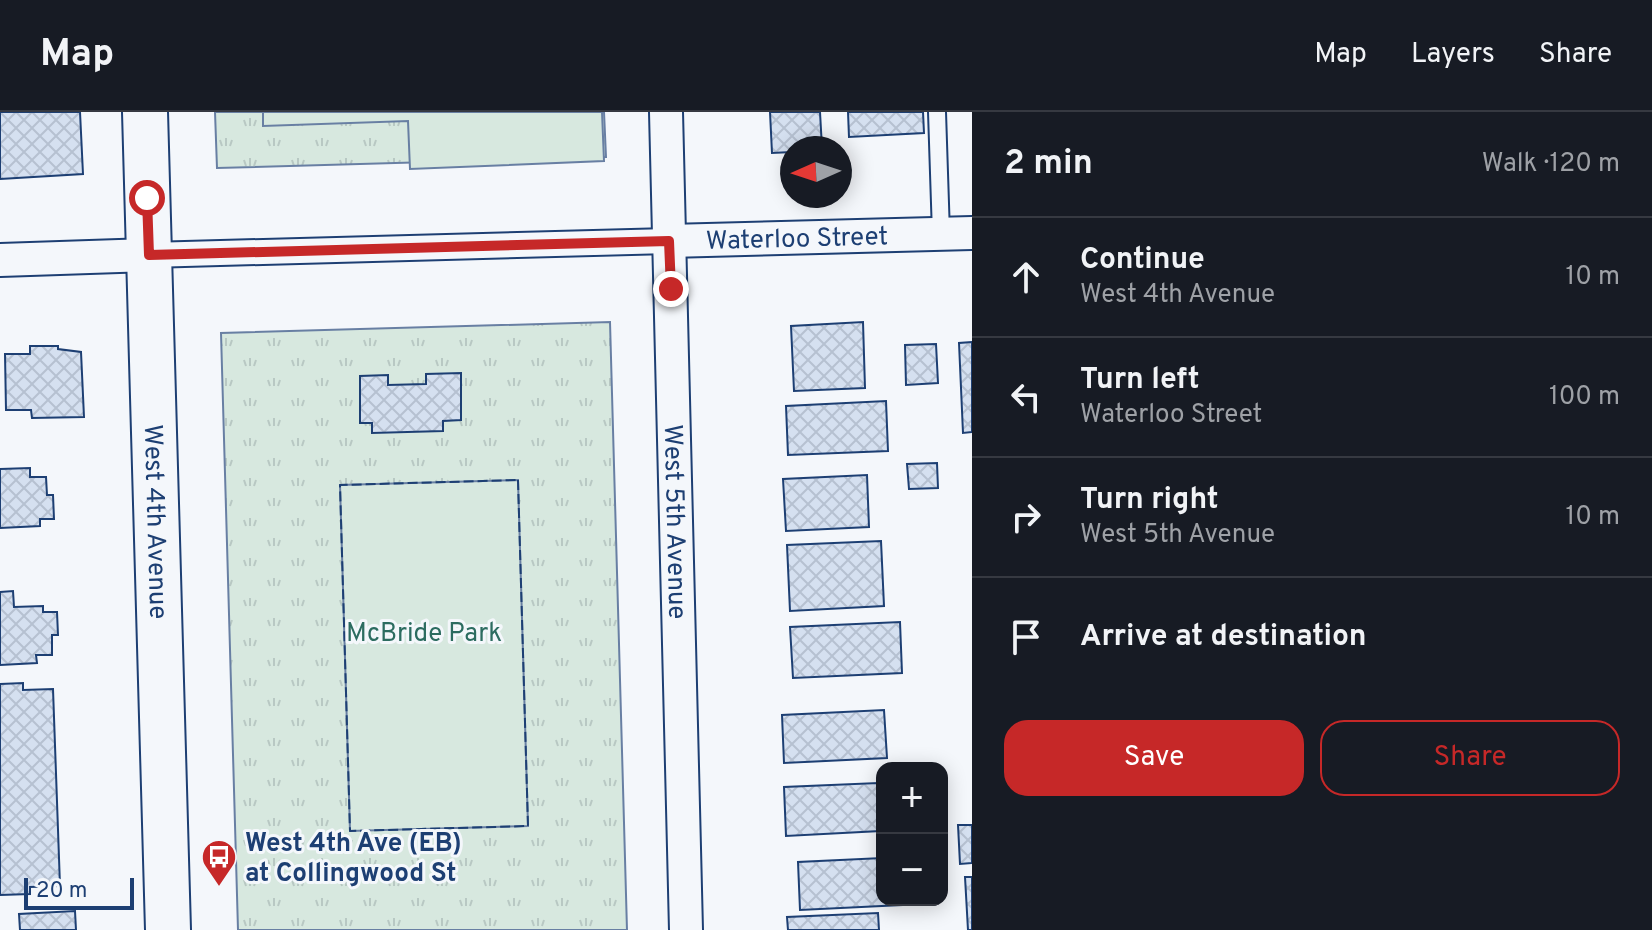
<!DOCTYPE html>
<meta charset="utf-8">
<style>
body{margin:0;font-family:Overpass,sans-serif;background:#242831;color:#f1f3f6}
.controls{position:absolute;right:24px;bottom:24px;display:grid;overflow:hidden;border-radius:16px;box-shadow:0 4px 20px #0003}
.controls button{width:72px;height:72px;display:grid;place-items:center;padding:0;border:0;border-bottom:2px solid #363941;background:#171b24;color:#f1f3f6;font:40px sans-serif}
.compass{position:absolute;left:780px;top:24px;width:72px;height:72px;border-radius:50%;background:#171b24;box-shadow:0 4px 20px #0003;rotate:267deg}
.scale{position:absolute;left:24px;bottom:20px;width:110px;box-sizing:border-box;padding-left:8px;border:4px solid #1d3f73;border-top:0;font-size:22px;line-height:28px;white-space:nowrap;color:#1d3f73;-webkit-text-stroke:6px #f4f7fb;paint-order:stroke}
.stop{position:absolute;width:24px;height:24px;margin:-18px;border:6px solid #c62828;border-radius:50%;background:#fff}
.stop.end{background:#c62828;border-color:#fff;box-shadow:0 2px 8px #0008}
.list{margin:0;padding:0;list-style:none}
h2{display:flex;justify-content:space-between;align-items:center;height:104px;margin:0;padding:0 32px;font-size:34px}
h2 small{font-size:26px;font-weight:400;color:#9ea1a6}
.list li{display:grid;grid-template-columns:52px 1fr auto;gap:24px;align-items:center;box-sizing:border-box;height:120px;padding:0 32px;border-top:2px solid #363941}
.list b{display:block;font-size:30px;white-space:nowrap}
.list p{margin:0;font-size:26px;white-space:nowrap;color:#9ea1a6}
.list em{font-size:26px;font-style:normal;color:#9ea1a6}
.actions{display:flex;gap:16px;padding:24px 32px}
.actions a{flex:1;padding:18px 0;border:2px solid #c62828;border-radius:24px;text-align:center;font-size:28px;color:#c62828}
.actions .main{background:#c62828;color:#fff}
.icon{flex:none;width:44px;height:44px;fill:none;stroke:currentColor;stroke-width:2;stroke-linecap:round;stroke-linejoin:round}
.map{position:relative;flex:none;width:972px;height:818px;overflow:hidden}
header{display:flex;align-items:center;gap:48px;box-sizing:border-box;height:112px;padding:0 40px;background:#171b24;border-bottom:2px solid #363941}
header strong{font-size:38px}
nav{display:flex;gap:44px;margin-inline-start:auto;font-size:28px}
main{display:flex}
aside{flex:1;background:#171b24}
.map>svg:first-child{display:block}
.park{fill:url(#park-tufts);stroke:#687fa3;stroke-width:2}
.pitch{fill:#d7e8df;stroke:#687fa3;stroke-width:2}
.building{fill:url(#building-cross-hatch);stroke:#1d3f73;stroke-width:2}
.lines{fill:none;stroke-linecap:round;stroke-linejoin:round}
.service-casing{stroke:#1d3f73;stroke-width:20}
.pedestrian-casing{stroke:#1d3f73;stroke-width:28}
.minor-casing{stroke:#1d3f73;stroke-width:36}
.secondary-casing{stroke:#1d3f73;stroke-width:48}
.service{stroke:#f4f7fb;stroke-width:16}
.pedestrian{stroke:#f4f7fb;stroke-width:24}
.minor{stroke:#f4f7fb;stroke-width:32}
.secondary{stroke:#f4f7fb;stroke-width:44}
.fence{stroke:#1d3f73;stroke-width:2;stroke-dasharray:10 4;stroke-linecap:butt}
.route{stroke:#c62828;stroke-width:10}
.labels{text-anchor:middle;stroke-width:6;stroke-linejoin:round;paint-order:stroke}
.street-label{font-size:26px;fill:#1d3f73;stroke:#f4f7fb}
.park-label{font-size:26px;fill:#2c6c60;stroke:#f4f7fb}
.poi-label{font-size:26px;font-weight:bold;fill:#1d3f73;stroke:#f4f7fb;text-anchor:start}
</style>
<header>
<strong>Map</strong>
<nav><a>Map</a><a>Layers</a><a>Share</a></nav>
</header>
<main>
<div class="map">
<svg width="972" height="818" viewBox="0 0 972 818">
<defs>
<pattern id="park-tufts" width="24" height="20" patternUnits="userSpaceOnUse" patternTransform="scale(2)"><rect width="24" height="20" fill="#d7e8df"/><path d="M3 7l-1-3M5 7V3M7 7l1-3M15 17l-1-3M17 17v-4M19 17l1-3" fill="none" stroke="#b8c8c3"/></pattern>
<pattern id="building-cross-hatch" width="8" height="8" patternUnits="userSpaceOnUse" patternTransform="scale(2)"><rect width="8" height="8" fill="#d5e0f0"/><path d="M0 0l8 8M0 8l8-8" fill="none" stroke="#b6c1d1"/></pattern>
</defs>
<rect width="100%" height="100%" fill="#f4f7fb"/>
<path class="park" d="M215,0h389l2,45 -389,11z
M610,210l17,608h-389l-17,-597z"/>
<path class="pitch" d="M263,0h339l2,49 -194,8 -2,-48 -145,5z
M518,368l10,346 -178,5 -10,-346z"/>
<path class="building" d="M0,0h80l3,62 -83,5z
M770,0h50l2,36h-30v4l-20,1z
M848,0h75l1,21 -75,4z
M863,210l2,66 -71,3 -3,-65z
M972,230v90l-9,1 -4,-90z
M936,232l2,39 -32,2 -1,-40z
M30,234h28v3l23,3 3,65 -52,1 -1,-8h-25l-1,-56h25z
M461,261v47l-18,1v10l-71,2v-10h-12v-47l28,-1v10l38,-1v-10z
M886,289l2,50 -100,4 -2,-49z
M937,351l1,25 -29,1 -2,-25z
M30,356v9h16l1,18h6l1,24h-14v7l-40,2v-59z
M867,363l2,52 -83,4 -3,-52z
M881,429l3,65 -94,5 -3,-66z
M13,479l1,16 29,-1v6h14l1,23h-6v20h-16l1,8 -37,2v-73z
M900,510l2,51 -109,5 -3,-51z
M23,571v7l30,-1 7,197 -30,1v7l-30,1v-211z
M884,598l3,48 -103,5 -2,-48z
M878,671l2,48 -94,5 -2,-49z
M958,713h14v38l-12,1z
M882,746v42h20v5l-102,5 -2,-48z
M965,765h7v53h-4z
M75,799l1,19h-56l-1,-16z
M878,801l1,17h-91l-1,-13z"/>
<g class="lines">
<defs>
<path id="service" d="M937,0l4,122"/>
<path id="pedestrian" d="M149,143l520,-14"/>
<g id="minor">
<path id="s1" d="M666,0l20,818"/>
<path id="s2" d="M669,129l303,-8"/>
<path d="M0,148l149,-5"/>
</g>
<g id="secondary">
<path id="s3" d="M145,0l23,818"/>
</g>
</defs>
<use href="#service" class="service-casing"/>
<use href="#pedestrian" class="pedestrian-casing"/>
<use href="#minor" class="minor-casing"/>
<use href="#secondary" class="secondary-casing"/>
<use href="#service" class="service"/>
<use href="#pedestrian" class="pedestrian"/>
<use href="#minor" class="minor"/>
<use href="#secondary" class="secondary"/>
<path class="fence" d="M518,368l10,346 -178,5 -10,-346z"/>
</g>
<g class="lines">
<path class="route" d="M147,86l2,57 520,-14 2,48"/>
</g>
<defs>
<symbol id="bus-pin" viewBox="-11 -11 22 30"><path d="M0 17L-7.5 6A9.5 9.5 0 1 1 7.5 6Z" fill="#c62828" stroke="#f4f7fb"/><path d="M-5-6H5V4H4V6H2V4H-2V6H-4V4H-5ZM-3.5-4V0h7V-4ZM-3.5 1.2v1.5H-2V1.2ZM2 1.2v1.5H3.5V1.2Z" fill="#fff"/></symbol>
</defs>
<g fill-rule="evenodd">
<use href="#bus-pin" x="199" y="725" width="40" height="54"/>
</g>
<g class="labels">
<g class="street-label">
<text dy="9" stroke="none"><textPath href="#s2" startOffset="128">Waterloo Street</textPath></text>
<text dy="9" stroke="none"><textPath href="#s3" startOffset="410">West 4th Avenue</textPath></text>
<text dy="9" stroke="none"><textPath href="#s1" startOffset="410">West 5th Avenue</textPath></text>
</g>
<g class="park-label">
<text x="424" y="529">McBride Park</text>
</g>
<g class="poi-label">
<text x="245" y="739">West 4th Ave (EB)<tspan x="245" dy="30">at Collingwood St</tspan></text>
</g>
</g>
</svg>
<div class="controls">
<button>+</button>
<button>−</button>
</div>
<svg class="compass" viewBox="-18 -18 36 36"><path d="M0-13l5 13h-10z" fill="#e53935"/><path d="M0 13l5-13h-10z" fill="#9ea1a6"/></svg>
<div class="scale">20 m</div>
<div class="stop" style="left:147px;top:86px"></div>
<div class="stop end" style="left:671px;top:177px"></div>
</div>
<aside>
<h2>2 min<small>Walk · 120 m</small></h2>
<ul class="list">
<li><svg class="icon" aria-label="ahead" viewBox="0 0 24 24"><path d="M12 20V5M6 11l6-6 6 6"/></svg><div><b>Continue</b><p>West 4th Avenue</p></div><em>10 m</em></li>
<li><svg class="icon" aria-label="left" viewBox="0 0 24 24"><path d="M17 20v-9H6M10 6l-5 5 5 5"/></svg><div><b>Turn left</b><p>Waterloo Street</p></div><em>100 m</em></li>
<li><svg class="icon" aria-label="right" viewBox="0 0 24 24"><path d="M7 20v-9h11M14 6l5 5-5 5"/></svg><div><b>Turn right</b><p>West 5th Avenue</p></div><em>10 m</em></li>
<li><svg class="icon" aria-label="arrive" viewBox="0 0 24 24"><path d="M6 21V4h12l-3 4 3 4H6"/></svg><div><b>Arrive at destination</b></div></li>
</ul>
<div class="actions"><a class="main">Save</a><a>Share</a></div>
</aside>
</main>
